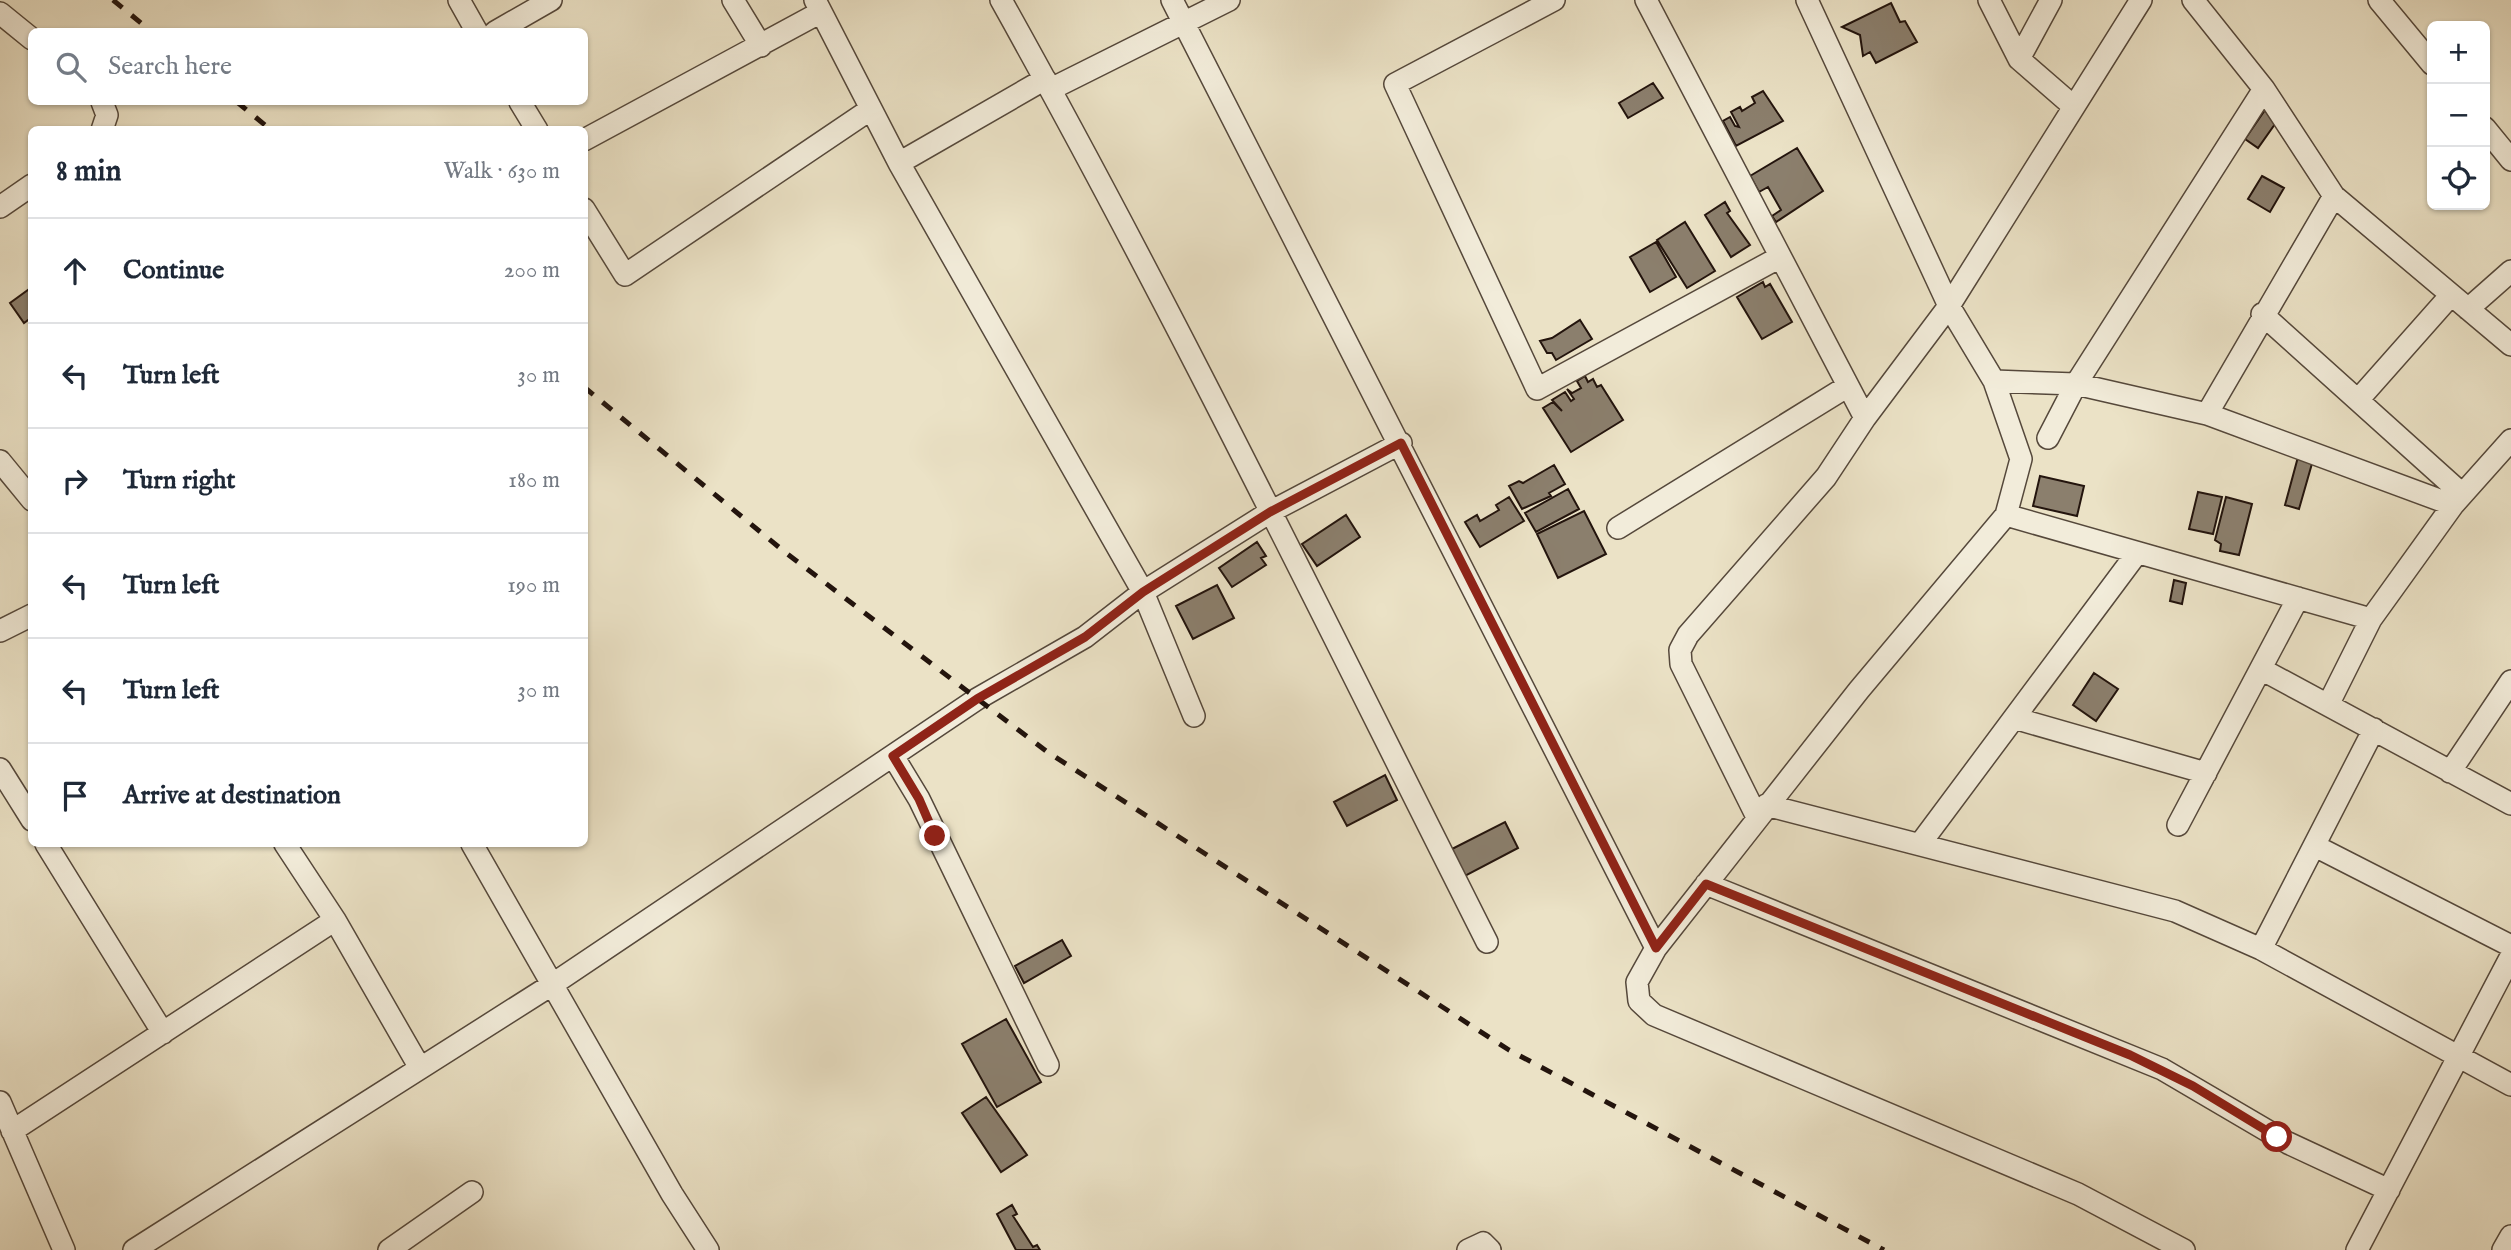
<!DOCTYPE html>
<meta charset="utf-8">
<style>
body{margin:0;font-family:"IM FELL English",serif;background:#f6f6f7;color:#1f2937}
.controls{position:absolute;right:21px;top:21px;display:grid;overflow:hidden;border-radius:10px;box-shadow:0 2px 5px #0004}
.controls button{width:63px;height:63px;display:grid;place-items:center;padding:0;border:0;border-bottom:2px solid #e0e1e3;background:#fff;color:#1f2937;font:35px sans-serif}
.stop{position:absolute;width:21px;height:21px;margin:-16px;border:5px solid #8f2418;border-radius:50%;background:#fff}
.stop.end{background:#8f2418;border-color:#fff;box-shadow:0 2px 7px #0008}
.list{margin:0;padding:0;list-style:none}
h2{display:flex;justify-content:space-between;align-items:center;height:91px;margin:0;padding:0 28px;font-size:30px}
h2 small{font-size:23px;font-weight:400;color:#747a83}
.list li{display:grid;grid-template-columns:46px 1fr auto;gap:21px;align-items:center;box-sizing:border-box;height:105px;padding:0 28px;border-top:2px solid #e0e1e3}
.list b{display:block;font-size:26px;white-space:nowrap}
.list em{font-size:23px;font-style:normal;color:#747a83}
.icon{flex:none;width:38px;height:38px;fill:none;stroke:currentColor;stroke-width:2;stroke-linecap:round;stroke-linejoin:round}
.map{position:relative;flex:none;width:2511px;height:1250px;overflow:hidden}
.search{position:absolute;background:#fff;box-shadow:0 2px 5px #0004;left:28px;top:28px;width:560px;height:77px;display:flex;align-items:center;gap:18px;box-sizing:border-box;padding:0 24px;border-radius:10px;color:#747a83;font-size:26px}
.panel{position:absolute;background:#fff;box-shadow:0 2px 5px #0004;left:28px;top:126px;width:560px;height:721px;border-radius:10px}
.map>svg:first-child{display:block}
.building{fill:#8b7f6d;stroke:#23140d;stroke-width:2}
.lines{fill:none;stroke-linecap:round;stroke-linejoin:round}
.minor-casing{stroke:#55483b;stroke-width:24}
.minor{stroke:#f2ecda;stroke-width:21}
.rail{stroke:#23140d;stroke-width:5;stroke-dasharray:12 12;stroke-linecap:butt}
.route{stroke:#8f2418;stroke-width:9}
</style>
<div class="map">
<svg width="2511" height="1250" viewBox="0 0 2511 1250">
<rect width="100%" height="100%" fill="#ebe2c6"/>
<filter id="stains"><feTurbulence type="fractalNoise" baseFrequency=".00286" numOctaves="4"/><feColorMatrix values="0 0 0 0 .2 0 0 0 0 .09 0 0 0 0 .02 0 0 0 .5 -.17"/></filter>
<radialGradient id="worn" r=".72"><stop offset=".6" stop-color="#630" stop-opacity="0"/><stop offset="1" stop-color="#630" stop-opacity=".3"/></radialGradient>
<path class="building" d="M1891,3l9,19 5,-1 12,21 -41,21 -6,-11 -7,4 -3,-21 -18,-8z
M1653,83l10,15 -35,20 -9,-15z
M1763,91l20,30 -47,25 -13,-25 7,-4 5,9 4,1 -8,-15 9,-5 2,4 13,-8 -3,-6z
M2265,110l10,14 -17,24 -13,-9z
M1797,148l26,43 -47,31 -4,-6 9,-6 -13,-23 -9,5 -9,-16z
M2262,176l22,12 -14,24 -22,-13z
M1725,202l5,9 -3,2 23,32 -19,12 -26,-42z
M1685,222l30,49 -28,17 -30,-48z
M1656,242l20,35 -26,15 -20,-35z
M1763,282l2,5 5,-3 22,38 -30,17 -25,-42z
M32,287v30l-8,6 -14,-20z
M1580,320l12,19 -36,21 -4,-7h-5l-7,-12 12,-3z
M1585,376l3,6 5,-3 4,8 4,-2 22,35 -52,32 -28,-44 10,-6 9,9 -10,-11 13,-8 6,9 3,-2 -7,-10 5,4 9,-5 -4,-7z
M2298,457l15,3 -14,49 -14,-4z
M1554,465l11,19 -16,9 2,3 -29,13 -13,-23 10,-5 4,2z
M2040,476l44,10 -7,30 -44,-10z
M1568,489l11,20 -43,23 -11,-19z
M2198,492l24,5 -9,37 -24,-5z
M1509,497l15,24 -44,26 -15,-25 12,-7 3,6 19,-11 -3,-5z
M2226,497l26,7 -13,51 -19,-4 1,-7 -6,-4z
M1584,511l22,43 -48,24 -21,-44z
M1346,515l14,22 -43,29 -15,-22z
M1257,542l9,14 -5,2 5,7 -34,22 -13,-19z
M2174,580l12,3 -4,21 -12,-3z
M1217,585l17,33 -41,21 -17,-33z
M2094,673l24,16 -22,32 -23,-16z
M1385,775l12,25 -50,26 -13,-24z
M1505,822l13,26 -55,29 -13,-27z
M1062,940l9,16 -47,27 -9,-17z
M1006,1019l35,63 -44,25 -35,-63z
M986,1097l41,58 -26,17 -39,-59z
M1012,1205l5,9 -4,2 20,31 4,-2 3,5h-24l-19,-36z"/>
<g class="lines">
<defs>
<path id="minor" d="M459,0l18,32
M733,0l28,46
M815,0l84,163
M1001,0c172,308 327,627 486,942
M1172,0l484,948
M1554,0l-159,84 142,305 243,-132
M1646,0l219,418 84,-112 192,-306
M1807,0l142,306 45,75 27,78 -15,56 -147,175 -203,258 -19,34 2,19 15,14 424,179 106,56
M1989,0l30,59 54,47
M2193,0l71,89 70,107 177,149
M2379,0l53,64
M0,13l32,26
M495,32l56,-32
M2019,59l32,-59
M1045,79l-146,84 244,429 51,124
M1051,89l178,-89
M520,102l17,28
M2485,128l26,32
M102,130l5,-15 -5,-13
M584,140l237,-128
M0,207l32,-22
M584,209l41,66 246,-166
M2468,309l43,-38
M2262,314l200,180
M1994,381l82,3 131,30 246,91 58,-65
M2358,400l93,-105
M2207,414l127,-218
M2048,438l28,-54 188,-295
M0,461l32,39
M2006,515l365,104 82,-114
M1618,528l230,-142
M0,631l32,-16
M2261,669l250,135
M2328,705l43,-86
M2014,718l192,55
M893,756l26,43 129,266
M0,769l32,51
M2450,772l61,-91
M1766,805l409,106 86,38 250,136
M1757,817l-76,-153 -1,-14 8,-15 138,-158 39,-59
M2178,825l120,-227
M46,844l117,189
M285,844l50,76
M472,844l200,350 36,56
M1920,844l217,-291
M2315,846l196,100
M1706,884l456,185 126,74 101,47
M2261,949l113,-220
M0,1102l64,148
M12,1131l323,-211 85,148
M134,1250l419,-266 424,-285 108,-62 58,-45 127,-80 131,-69
M389,1250l83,-58
M1468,1250l15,-7 7,7
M2357,1250l154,-294
M2503,1250l8,-14"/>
</defs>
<use href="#minor" class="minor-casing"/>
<use href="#minor" class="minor"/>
<path class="rail" d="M113,0l39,32
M237,102l34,28
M584,387l202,166 260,198 463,299 375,200"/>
</g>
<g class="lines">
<path class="route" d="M935,836l-16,-37 -26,-43 84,-57 108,-62 58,-45 127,-80 131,-69 255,505 50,-64 424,171 63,31 84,51"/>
</g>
<rect width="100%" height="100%" filter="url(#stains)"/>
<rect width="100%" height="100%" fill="url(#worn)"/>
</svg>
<div class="controls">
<button>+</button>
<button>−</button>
<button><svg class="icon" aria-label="locate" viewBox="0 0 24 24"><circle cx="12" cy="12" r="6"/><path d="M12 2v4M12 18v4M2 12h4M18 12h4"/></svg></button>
</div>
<div class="stop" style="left:2277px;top:1137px"></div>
<div class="stop end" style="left:935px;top:836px"></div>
<div class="search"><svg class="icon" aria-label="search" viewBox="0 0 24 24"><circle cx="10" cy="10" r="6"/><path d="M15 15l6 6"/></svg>Search here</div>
<section class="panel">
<h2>8 min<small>Walk · 630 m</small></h2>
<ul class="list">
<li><svg class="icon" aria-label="ahead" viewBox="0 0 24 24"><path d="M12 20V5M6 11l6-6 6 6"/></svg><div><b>Continue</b></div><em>200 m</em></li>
<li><svg class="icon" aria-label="left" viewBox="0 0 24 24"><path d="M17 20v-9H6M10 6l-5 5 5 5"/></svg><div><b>Turn left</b></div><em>30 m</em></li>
<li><svg class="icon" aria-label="right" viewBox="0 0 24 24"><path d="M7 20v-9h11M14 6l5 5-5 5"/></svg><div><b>Turn right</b></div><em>180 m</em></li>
<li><svg class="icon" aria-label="left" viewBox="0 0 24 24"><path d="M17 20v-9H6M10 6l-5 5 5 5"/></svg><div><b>Turn left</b></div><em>190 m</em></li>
<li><svg class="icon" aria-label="left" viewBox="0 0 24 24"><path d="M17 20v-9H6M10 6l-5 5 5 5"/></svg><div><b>Turn left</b></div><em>30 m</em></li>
<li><svg class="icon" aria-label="arrive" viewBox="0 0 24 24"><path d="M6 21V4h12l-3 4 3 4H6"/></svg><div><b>Arrive at destination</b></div></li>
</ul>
</section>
</div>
